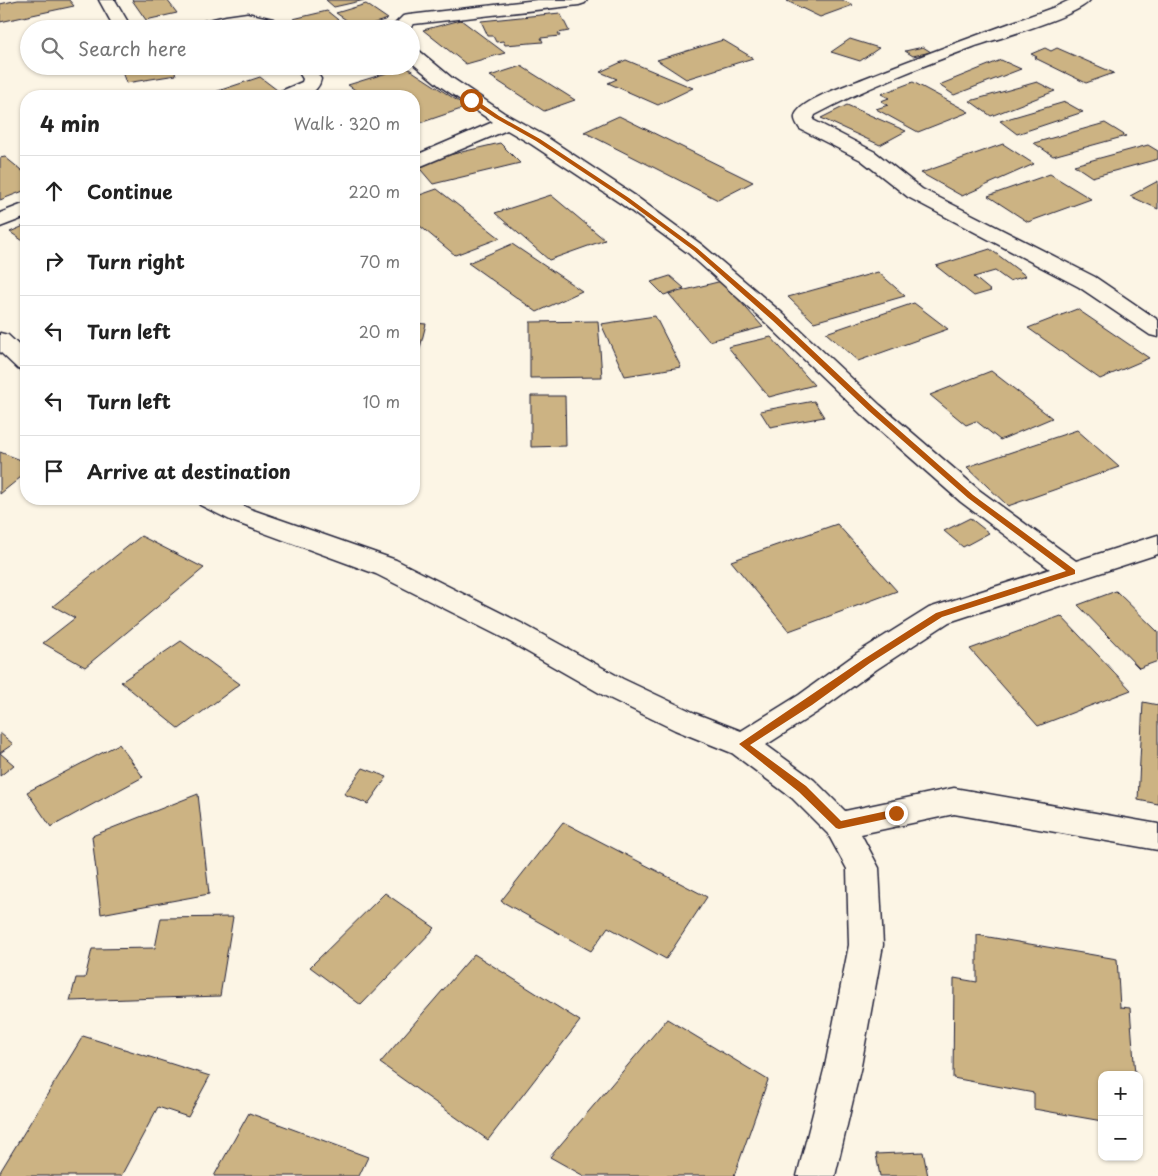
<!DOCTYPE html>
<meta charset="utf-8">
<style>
body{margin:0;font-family:"Playpen Sans",sans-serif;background:#f6f6f6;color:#222}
.controls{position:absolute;right:15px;bottom:15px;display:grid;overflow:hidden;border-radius:10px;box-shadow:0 1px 4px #0004}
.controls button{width:45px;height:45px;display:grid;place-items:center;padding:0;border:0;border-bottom:1px solid #e0e0e0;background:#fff;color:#222;font:25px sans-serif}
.stop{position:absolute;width:15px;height:15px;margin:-11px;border:4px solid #b45309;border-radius:50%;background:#fff}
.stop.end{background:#b45309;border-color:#fff;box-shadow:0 1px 5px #0008}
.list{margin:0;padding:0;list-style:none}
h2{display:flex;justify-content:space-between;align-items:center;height:65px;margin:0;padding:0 20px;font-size:21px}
h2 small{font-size:16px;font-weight:400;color:#767676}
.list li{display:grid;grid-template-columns:32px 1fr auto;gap:15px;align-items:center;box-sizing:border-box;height:70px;padding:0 20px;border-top:1px solid #e0e0e0}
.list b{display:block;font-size:19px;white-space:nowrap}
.list em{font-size:16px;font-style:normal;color:#767676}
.icon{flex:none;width:28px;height:28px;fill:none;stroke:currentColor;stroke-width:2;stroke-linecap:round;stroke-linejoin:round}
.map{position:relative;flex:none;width:1158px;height:1176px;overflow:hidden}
.search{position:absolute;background:#fff;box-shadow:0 1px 4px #0004;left:20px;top:20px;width:400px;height:55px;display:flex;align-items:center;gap:12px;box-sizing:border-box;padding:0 18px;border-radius:28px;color:#767676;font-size:19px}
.panel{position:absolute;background:#fff;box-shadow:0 1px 4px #0004;left:20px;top:90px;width:400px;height:415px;border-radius:20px}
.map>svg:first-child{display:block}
.building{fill:#ccb383;stroke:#22223b}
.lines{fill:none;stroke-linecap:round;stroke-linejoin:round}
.minor-casing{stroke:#22223b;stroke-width:3}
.minor{fill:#fcf5e5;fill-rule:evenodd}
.route{fill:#b45309}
</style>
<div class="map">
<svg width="1158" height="1176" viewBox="0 0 1158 1176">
<rect width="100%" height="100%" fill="#fcf5e5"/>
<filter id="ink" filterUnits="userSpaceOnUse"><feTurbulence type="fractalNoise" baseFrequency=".02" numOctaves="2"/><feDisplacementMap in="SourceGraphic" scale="10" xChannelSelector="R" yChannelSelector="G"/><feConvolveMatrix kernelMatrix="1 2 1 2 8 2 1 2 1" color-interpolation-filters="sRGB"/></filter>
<g filter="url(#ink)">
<path class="building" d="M18,0h51l5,6 -74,16v-18z
M132,0h35l10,13 -31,7z
M326,0h39l-31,7z
M790,0h52l11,5 -33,12 -33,-16z
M366,4l22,15 -30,9 -22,-15z
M327,11l20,16 -43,2 -11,-10z
M560,13l9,18 -11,2 2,3 -19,2 2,4 -38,3 -2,-4 -7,1 -3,-6h-5l-7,-15z
M461,20l44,33 -39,11 -43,-34z
M850,39l29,9 -19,13 -29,-9z
M723,40l30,18 -67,21 -29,-19z
M923,47l8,5 -18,4 -8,-5z
M1045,48l6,3 6,-3 57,25 -28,10 -51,-25 2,-1 -6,-3z
M626,60l67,28 -35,17 -50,-22 9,-4 -17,-7z
M1001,60l20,9 -67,26 -15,-10z
M120,66h52l4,9 -50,8z
M197,66h29l-24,6z
M521,66l54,34 -31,11 -54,-35z
M406,67l61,40 -53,18v-29h-50l-16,-11z
M260,77l21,16 -12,3h-66z
M913,82l56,30 -51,20 -42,-23 12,-4 -7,-4 8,-3 -8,-4z
M1037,82l18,9 -64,25 -21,-15z
M1065,102l18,10 -66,22 -17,-13z
M847,105l59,26 -26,14 -59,-27z
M619,116l134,66 -35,18 -134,-68z
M1105,123l21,13 -73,20 -19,-13z
M500,143l20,20 -87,21 -18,-21z
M1003,144l31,20 -72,32 -41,-23z
M1148,145l10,6v8l-66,18 -18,-12z
M5,157l21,17v16l-26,10v-42z
M1050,174l41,25 -63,23 -40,-26z
M1158,181v28l-28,-13z
M437,189l63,49 -45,17 -41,-34v-24z
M551,195l54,45 -56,20 -54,-47z
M26,225v18l-16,-11z
M512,244l70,47 -45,21 -69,-49z
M990,249l36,27 -17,5 -14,-10 -21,6 17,14 -17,5 -38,-30z
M878,272l27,24 -91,26 -26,-25z
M670,276l14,12 -20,7 -13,-13z
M722,281l41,46 -54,14 -40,-47z
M914,303l34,26 -90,32 -32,-28z
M1077,309l72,49 -49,21 -72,-51z
M655,316l26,51 -56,9 -24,-52z
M598,321l4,56 -72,1v-56z
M414,323l12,1 -12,48z
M771,337l43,48 -45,12 -41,-50z
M991,371l61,47 -52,22 -24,-19 -10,4 -36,-30z
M531,396h34l1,50 -35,1z
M814,401l10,16 -54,10 -10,-16z
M1077,430l42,37 -111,39 -41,-39z
M0,452l26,10v11l-26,21z
M970,518l19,15 -26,14 -19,-16z
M837,524l60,67 -108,40 -58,-70z
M141,536l63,32 -119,99 -42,-24 32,-25 -22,-12z
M1116,591l42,41v29l-19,7 -61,-63z
M1061,616l70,74 -93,36 -68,-77z
M181,641l59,43 -61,45 -58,-47z
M1143,702l15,3v99l-20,-4z
M0,733l13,11 -13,9 14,12 -14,11z
M119,744l24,33 -92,50 -24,-35z
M363,768l24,9 -19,27 -24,-10z
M198,794l11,100 -108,20 -9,-78z
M563,822l144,75 -41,62 -58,-32 -17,24 -90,-50z
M385,893l50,35 -74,77 -51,-38z
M233,917l-13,79 -150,5 6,-23h9l7,-29 63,-1 6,-30z
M977,935l140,24 3,48 10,1 5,67h-33v46l-68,-12v-16l-81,-15 1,-100 23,4z
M474,954l106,67 -92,119 -108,-77z
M667,1019l101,61 -34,96h-150l-34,-19z
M83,1036l127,40 -22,41 -30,-10 -37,69h-121v-4z
M249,1113l119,44 -9,19h-145z
M923,1152l5,24h-48l-4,-22z"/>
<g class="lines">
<defs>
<path id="minor" d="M99,0h16l17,29h-17z
M537,0h50l-2,3 -6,2 -165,19 -5,5h-19l13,-13 6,-1z
M1070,0h20c-11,16 -94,39 -117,47 -53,20 -108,41 -158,68l-2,5 62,32 47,37 173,88 63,43v17l-8,-2 -71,-48 -171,-90 -47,-37 -61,-31c-3,-5 -8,-11 -3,-17 10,-14 51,-27 68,-34 63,-25 126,-48 190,-71z
M247,13l26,6 11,10h-19l-10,-5 -8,-1 -32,6h-29l2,-4 38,-9z
M411,48l6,1 35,29 52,35 41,23 89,59 68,50 80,68 98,92 99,85 97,71 82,-26v19l-209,68 -72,47 -58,42 -53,34 48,35 31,31 109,-23 204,36v26l-204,-36 -93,20 18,34 4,77 -22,121 -26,110h-38l28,-110 24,-121 -2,-76 -19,-35 -36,-36 -60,-45 -57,-23 -72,-35 -100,-57 -127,-64 -144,-53 -32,-16 -4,-6h34l20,10 146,51 127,64 100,55 74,35 44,17 58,-36 58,-42 72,-45 121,-39 -89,-67 -99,-87 -96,-92 -78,-70 -68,-50 -89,-59 -24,-14 -93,39v-13l79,-34 -53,-36 -29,-24z
M295,66h18l8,13c-4,21 -29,17 -45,17l3,-4 23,-10 1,-3z
M26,203v14l-26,10v-14z
M0,333l8,2 18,17v19l-8,-2 -18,-17z"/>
</defs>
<use href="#minor" class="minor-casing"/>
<use href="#minor" class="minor"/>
</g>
</g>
<path class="route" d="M469,98h4l26,18 41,23 89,59 68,50 80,69 97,91 99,87 102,75v4l-133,43 -72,46 -58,42 -62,40 56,41 35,35 55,-12 5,4 -1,3 -61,13 -3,-1 -37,-36 -60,-48 125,-85 72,-46 130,-42 -98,-73 -99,-87 -97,-91 -79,-70 -68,-50 -89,-59 -41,-23 -26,-17z"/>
</svg>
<div class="controls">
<button>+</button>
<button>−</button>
</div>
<div class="stop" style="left:471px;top:100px"></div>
<div class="stop end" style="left:896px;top:813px"></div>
<div class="search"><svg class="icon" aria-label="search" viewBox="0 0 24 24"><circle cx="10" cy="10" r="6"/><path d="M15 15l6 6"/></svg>Search here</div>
<section class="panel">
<h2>4 min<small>Walk · 320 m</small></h2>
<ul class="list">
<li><svg class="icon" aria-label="ahead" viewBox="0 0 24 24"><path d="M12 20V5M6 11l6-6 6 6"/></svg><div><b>Continue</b></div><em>220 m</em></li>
<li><svg class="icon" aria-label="right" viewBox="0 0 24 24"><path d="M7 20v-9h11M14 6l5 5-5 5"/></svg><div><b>Turn right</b></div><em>70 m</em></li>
<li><svg class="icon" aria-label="left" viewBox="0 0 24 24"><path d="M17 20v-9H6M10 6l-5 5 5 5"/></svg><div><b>Turn left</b></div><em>20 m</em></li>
<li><svg class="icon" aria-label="left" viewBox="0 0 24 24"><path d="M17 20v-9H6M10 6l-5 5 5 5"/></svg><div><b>Turn left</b></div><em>10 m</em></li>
<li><svg class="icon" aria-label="arrive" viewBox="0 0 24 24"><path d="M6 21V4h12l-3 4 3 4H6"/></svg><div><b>Arrive at destination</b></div></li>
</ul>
</section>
</div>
